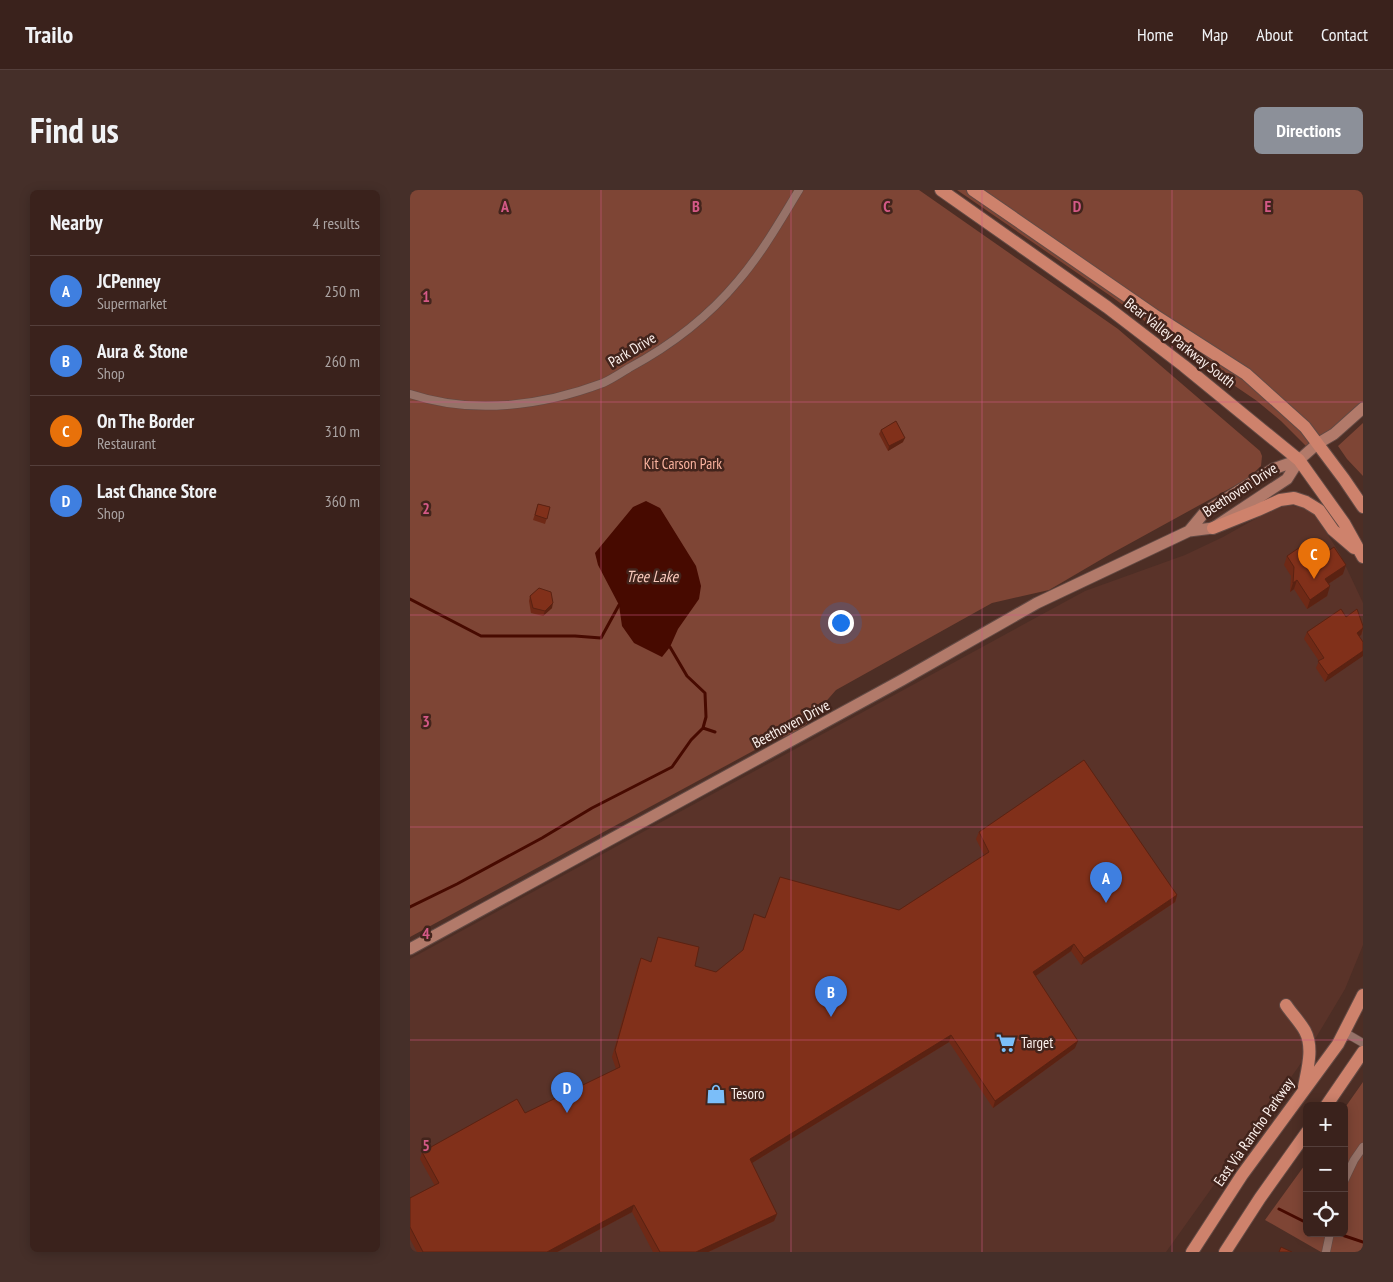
<!DOCTYPE html>
<meta charset="utf-8">
<style>
body{margin:0;font-family:"PT Sans Narrow",sans-serif;background:#452f29;color:#f1f3f6}
.controls{position:absolute;right:15px;bottom:15px;display:grid;overflow:hidden;border-radius:8px;box-shadow:0 2px 12px #0003}
.controls button{width:45px;height:45px;display:grid;place-items:center;padding:0;border:0;border-bottom:1px solid #543f3b;background:#3a221c;color:#f1f3f6;font:25px sans-serif}
.you{position:absolute;left:430px;top:432px;width:18px;height:18px;margin:-12px;border:4px solid #fff;border-radius:50%;background:#1a73e8;box-shadow:0 0 0 8px #1a73e833}
.badge{display:grid;place-items:center;width:32px;height:32px;border-radius:50%;background:#8c9099;color:#fff;font-size:16px;font-weight:700}
.pin{position:absolute;translate:-50% -41px;filter:drop-shadow(0 1px 2px #0008)}
.pin::after{content:'';position:absolute;top:26px;width:18px;height:15px;background:inherit;clip-path:polygon(0 0,100% 0,50% 100%)}
.list{margin:0;padding:0;list-style:none}
h2{display:flex;justify-content:space-between;align-items:center;height:65px;margin:0;padding:0 20px;font-size:21px}
h2 small{font-size:16px;font-weight:400;color:#aba4a3}
.list li{display:grid;grid-template-columns:32px 1fr auto;gap:15px;align-items:center;box-sizing:border-box;height:70px;padding:0 20px;border-top:1px solid #543f3b}
.list b{display:block;font-size:19px;white-space:nowrap}
.list p{margin:0;font-size:16px;white-space:nowrap;color:#aba4a3}
.list em{font-size:16px;font-style:normal;color:#aba4a3}
.icon{flex:none;width:28px;height:28px;fill:none;stroke:currentColor;stroke-width:2;stroke-linecap:round;stroke-linejoin:round}
.map{position:relative;flex:none;width:953px;height:1062px;overflow:hidden;border-radius:8px}
header{display:flex;align-items:center;gap:30px;box-sizing:border-box;height:70px;padding:0 25px;background:#3a221c;border-bottom:1px solid #543f3b}
header strong{font-size:24px}
nav{display:flex;gap:28px;margin-inline-start:auto;font-size:18px}
.intro{display:flex;align-items:center;justify-content:space-between;box-sizing:border-box;height:120px;padding:0 30px}
h1{margin:0;font-size:35px}
.button{padding:12px 22px;border-radius:8px;background:#8c9099;color:#fff;font-size:18px;font-weight:700}
main{display:flex;gap:30px;padding:0 30px}
aside{flex:1;background:#3a221c;border-radius:8px;box-shadow:0 2px 12px #0003}
.map>svg:first-child{display:block}
.built{fill:#5a3329}
.green{fill:#7e4535}
.water{fill:#470a00}
.lines{fill:none;stroke-linecap:round;stroke-linejoin:round}
.stream{stroke:#470a00;stroke-width:3}
.street-casing{stroke:#634a44;stroke-width:9}
.secondary-casing{stroke:#634a44;stroke-width:13}
.primary-casing{stroke:#634a44;stroke-width:14}
.street{stroke:#967268;stroke-width:8}
.secondary{stroke:#b27a6a;stroke-width:11}
.primary{stroke:#ce826c;stroke-width:12}
.wall{fill:#6f2916}
.shaded-wall{fill:#5a2212}
.building{fill:#81301a;stroke:#5a2212}
.grid{fill:none;stroke:#d45987;stroke-width:1;stroke-opacity:0.55}
.labels{text-anchor:middle;stroke-width:5;stroke-linejoin:round;paint-order:stroke}
.street-label{font-size:15px;fill:#fdf1ed;stroke:#42241c}
.park-label{font-size:15px;fill:#f9b29e;stroke:#42241c}
.poi-label{font-size:15px;fill:#fdf1ed;stroke:#42241c;text-anchor:start}
.water-label{font-size:16px;font-style:italic;fill:#fac9bc;stroke:#42241c}
.grid-label{font-size:16px;text-anchor:middle;font-weight:bold;fill:#d45987;stroke:#42241c;stroke-width:5;stroke-linejoin:round;paint-order:stroke}
</style>
<header>
<strong>Trailo</strong>
<nav><a>Home</a><a>Map</a><a>About</a><a>Contact</a></nav>
</header>
<div class="intro"><h1>Find us</h1><a class="button">Directions</a></div>
<main>
<aside>
<h2>Nearby<small>4 results</small></h2>
<ul class="list">
<li><span class="badge" style="background:#3f7fe0">A</span><div><b>JCPenney</b><p>Supermarket</p></div><em>250 m</em></li>
<li><span class="badge" style="background:#3f7fe0">B</span><div><b>Aura &amp; Stone</b><p>Shop</p></div><em>260 m</em></li>
<li><span class="badge" style="background:#e8710a">C</span><div><b>On The Border</b><p>Restaurant</p></div><em>310 m</em></li>
<li><span class="badge" style="background:#3f7fe0">D</span><div><b>Last Chance Store</b><p>Shop</p></div><em>360 m</em></li>
</ul>
</aside>
<div class="map">
<svg width="953" height="1062" viewBox="0 0 953 1062">
<rect width="100%" height="100%" fill="#4d2e25"/>
<path class="built" d="M876,315l14,2 12,5 5,6 23,36 23,49v342l-18,44 -46,77 -133,186h-756v-293l675,-368 100,-36 38,-18 43,-24z"/>
<path class="green" d="M0,0h509l199,139 142,122 2,5 -1,10 -14,13 -140,77 -58,34 -57,13 -156,87 -35,40 -35,14 -356,193z
M547,0h406v219l-49,45 -33,-33 -24,-20 -44,-30 -101,-74z
M953,233v53l-16,-17 -9,-13z
M953,892v170h-42l-56,-32 42,-58v71h37v-124z"/>
<path class="water" d="M236,311l14,7 36,58 5,20 -2,13 -21,30 -8,18 -8,10 -28,-14 -12,-17 -3,-21 -21,-40 -3,-12 38,-46z"/>
<g class="lines">
<path class="stream" d="M0,409l71,37h94l26,2 18,-33
M293,538l12,4
M0,717l47,-23 85,-46 50,-30 80,-41 19,-27 12,-12 3,-11 -1,-24 -18,-17 -17,-29
M869,1019l28,14
M926,1043l27,9"/>
<defs>
<path id="street" d="M0,204c63,21 132,12 193,-11 9,-4 18,-10 26,-15 41,-22 79,-51 109,-87 24,-28 42,-60 61,-91
M934,842l19,11
M934,991l10,-21 9,-13
M916,1062l4,-19"/>
<path id="secondary" d="M779,341l15,-18 69,-44 26,-9
M0,759l492,-269 135,-77 152,-72 24,-3 74,-49 12,-19 18,-16 17,-10 29,-26"/>
<path id="primary" d="M531,0l166,117 77,59 115,94 45,63 19,34
M563,0l181,125 92,59 59,53 39,52 19,28
M803,338l45,-18 22,-10 14,-2 12,4 13,8 14,20 21,18
M876,815c6,9 14,17 19,26 9,17 2,39 -1,56
M916,916l37,-54
M782,1062l50,-77 96,-131 25,-49
M815,1062l35,-54 47,-66"/>
</defs>
<use href="#street" class="street-casing"/>
<use href="#secondary" class="secondary-casing"/>
<use href="#primary" class="primary-casing"/>
<use href="#street" class="street"/>
<use href="#secondary" class="secondary"/>
<use href="#primary" class="primary"/>
</g>
<path class="wall" d="M471,240l22,12 -15,9 -9,-17z
M128,314l12,3 -5,17 -12,-4z
M903,358l30,26 -15,10 -1,12 -20,13 -13,-20 -4,3 1,-16 -7,-11 3,-9z
M120,406l22,12 -9,8 -12,-3 -2,-12z
M953,436v3l-2,6 -2,1 -34,46 -9,-14 3,-7 -15,-22 3,-7z
M569,642l198,63 -2,7 -94,63 -10,-14 -35,25 39,72 -82,60 -44,-66 -197,121 25,51 -3,7 -66,31h-55l-21,-40 -75,40h-140l-7,-13v-41l25,-12 -15,-27 2,-7 103,-39 91,-44 -4,-12 26,-92 3,-7 10,4 7,-25 37,29 21,6 27,-21 11,-37 11,4 134,-8 85,-55 -8,-16z"/>
<path class="shaded-wall" d="M495,248l-2,4 -15,9 1,-5z
M936,375l-3,9 -21,14 3,-9z
M887,390l-3,9 -4,3 3,-9z
M920,396l-3,10 -20,13 3,-9z
M143,413l-1,5 -9,8 2,-5z
M953,438l-2,7 -7,5 3,-7z
M953,461v5l-38,26 3,-7z
M767,705l-2,7 -94,63 3,-7z
M664,754l-3,7 -40,28 2,-7z
M541,845l-2,7 -202,124 3,-7z
M668,851l-3,7 -82,60 2,-7z
M224,1015l-2,7 -75,40h-10z
M367,1024l-3,7 -66,31h-12z"/>
<path class="building" d="M486,231l9,17 -16,8 -8,-16z
M128,314l12,3 -3,12 -12,-4z
M899,351l4,7 10,-5 5,8 6,-4 12,18 -21,14 5,7 -20,14 -13,-20 -4,3 1,-16 -7,-11z
M129,398l12,4 2,11 -8,8 -12,-3 -3,-12z
M931,419l5,8 11,-8 6,17v2l-6,5 6,9v9l-35,24 -10,-14 6,-3 -17,-26z
M674,570l93,135 -93,63 -10,-14 -41,28 45,69 -83,60 -44,-66 -201,124 27,55 -81,38h-36l-26,-47 -87,47h-124l-13,-25v-29l29,-15 -17,-31 95,-53 8,14 95,-46 -5,-17 26,-92 10,4 7,-25 41,10 -4,19 21,6 27,-22 11,-36 11,4 15,-41 119,33 90,-58 -10,-20z
M871,1057l11,5h-13z"/>
<path class="grid" d="M191,0v1062M381,0v1062M572,0v1062M762,0v1062M0,212h953M0,425h953M0,637h953M0,850h953"/>
<defs>
<symbol id="supermarket-bare" viewBox="-9 -9 18 18"><path d="M-6-5.5h2.5l.6 2H6L4.5 2H-2.5L-4.4-4H-6ZM-1.5 3.2a1.3 1.3 0 1 0 .1 0ZM3 3.2a1.3 1.3 0 1 0 .1 0Z" fill="#7bbef9" stroke="#42241c" stroke-width="2.5" paint-order="stroke"/></symbol>
<symbol id="shop-bare" viewBox="-9 -9 18 18"><path d="M-5-2.5h2.3a2.7 3.5 0 0 1 5.4 0H5L5.5 6h-11ZM-1.5-2.5h3a1.5 2.3 0 0 0-3 0Z" fill="#7bbef9" stroke="#42241c" stroke-width="2.5" paint-order="stroke"/></symbol>
</defs>
<g fill-rule="evenodd">
<use href="#supermarket-bare" x="582" y="839" width="28" height="28"/>
<use href="#shop-bare" x="292" y="890" width="28" height="28"/>
</g>
<g class="labels">
<g class="street-label">
<text transform="translate(770 153) rotate(38)" y="5">Bear Valley Parkway South</text>
<text transform="translate(222 160) rotate(-31)" y="5">Park Drive</text>
<text transform="translate(830 300) rotate(-33)" y="5">Beethoven Drive</text>
<text transform="translate(381 534) rotate(-28)" y="5">Beethoven Drive</text>
<text transform="translate(844 942) rotate(-55)" y="5">East Via Rancho Parkway</text>
</g>
<g class="park-label">
<text x="273" y="279">Kit Carson Park</text>
</g>
<g class="poi-label">
<text x="611" y="858">Target</text>
<text x="321" y="909">Tesoro</text>
</g>
<g class="water-label">
<text x="242" y="392">Tree Lake</text>
</g>
</g>
<g class="grid-label">
<text x="95" y="22">A</text>
<text x="286" y="22">B</text>
<text x="477" y="22">C</text>
<text x="667" y="22">D</text>
<text x="858" y="22">E</text>
<text x="16" y="112">1</text>
<text x="16" y="324">2</text>
<text x="16" y="537">3</text>
<text x="16" y="749">4</text>
<text x="16" y="961">5</text>
</g>
</svg>
<div class="controls">
<button>+</button>
<button>−</button>
<button><svg class="icon" aria-label="locate" viewBox="0 0 24 24"><circle cx="12" cy="12" r="6"/><path d="M12 2v4M12 18v4M2 12h4M18 12h4"/></svg></button>
</div>
<div class="you"></div>
<div class="pin badge" style="left:696px;top:713px;background:#3f7fe0">A</div>
<div class="pin badge" style="left:421px;top:827px;background:#3f7fe0">B</div>
<div class="pin badge" style="left:904px;top:389px;background:#e8710a">C</div>
<div class="pin badge" style="left:157px;top:923px;background:#3f7fe0">D</div>
</div>
</main>
